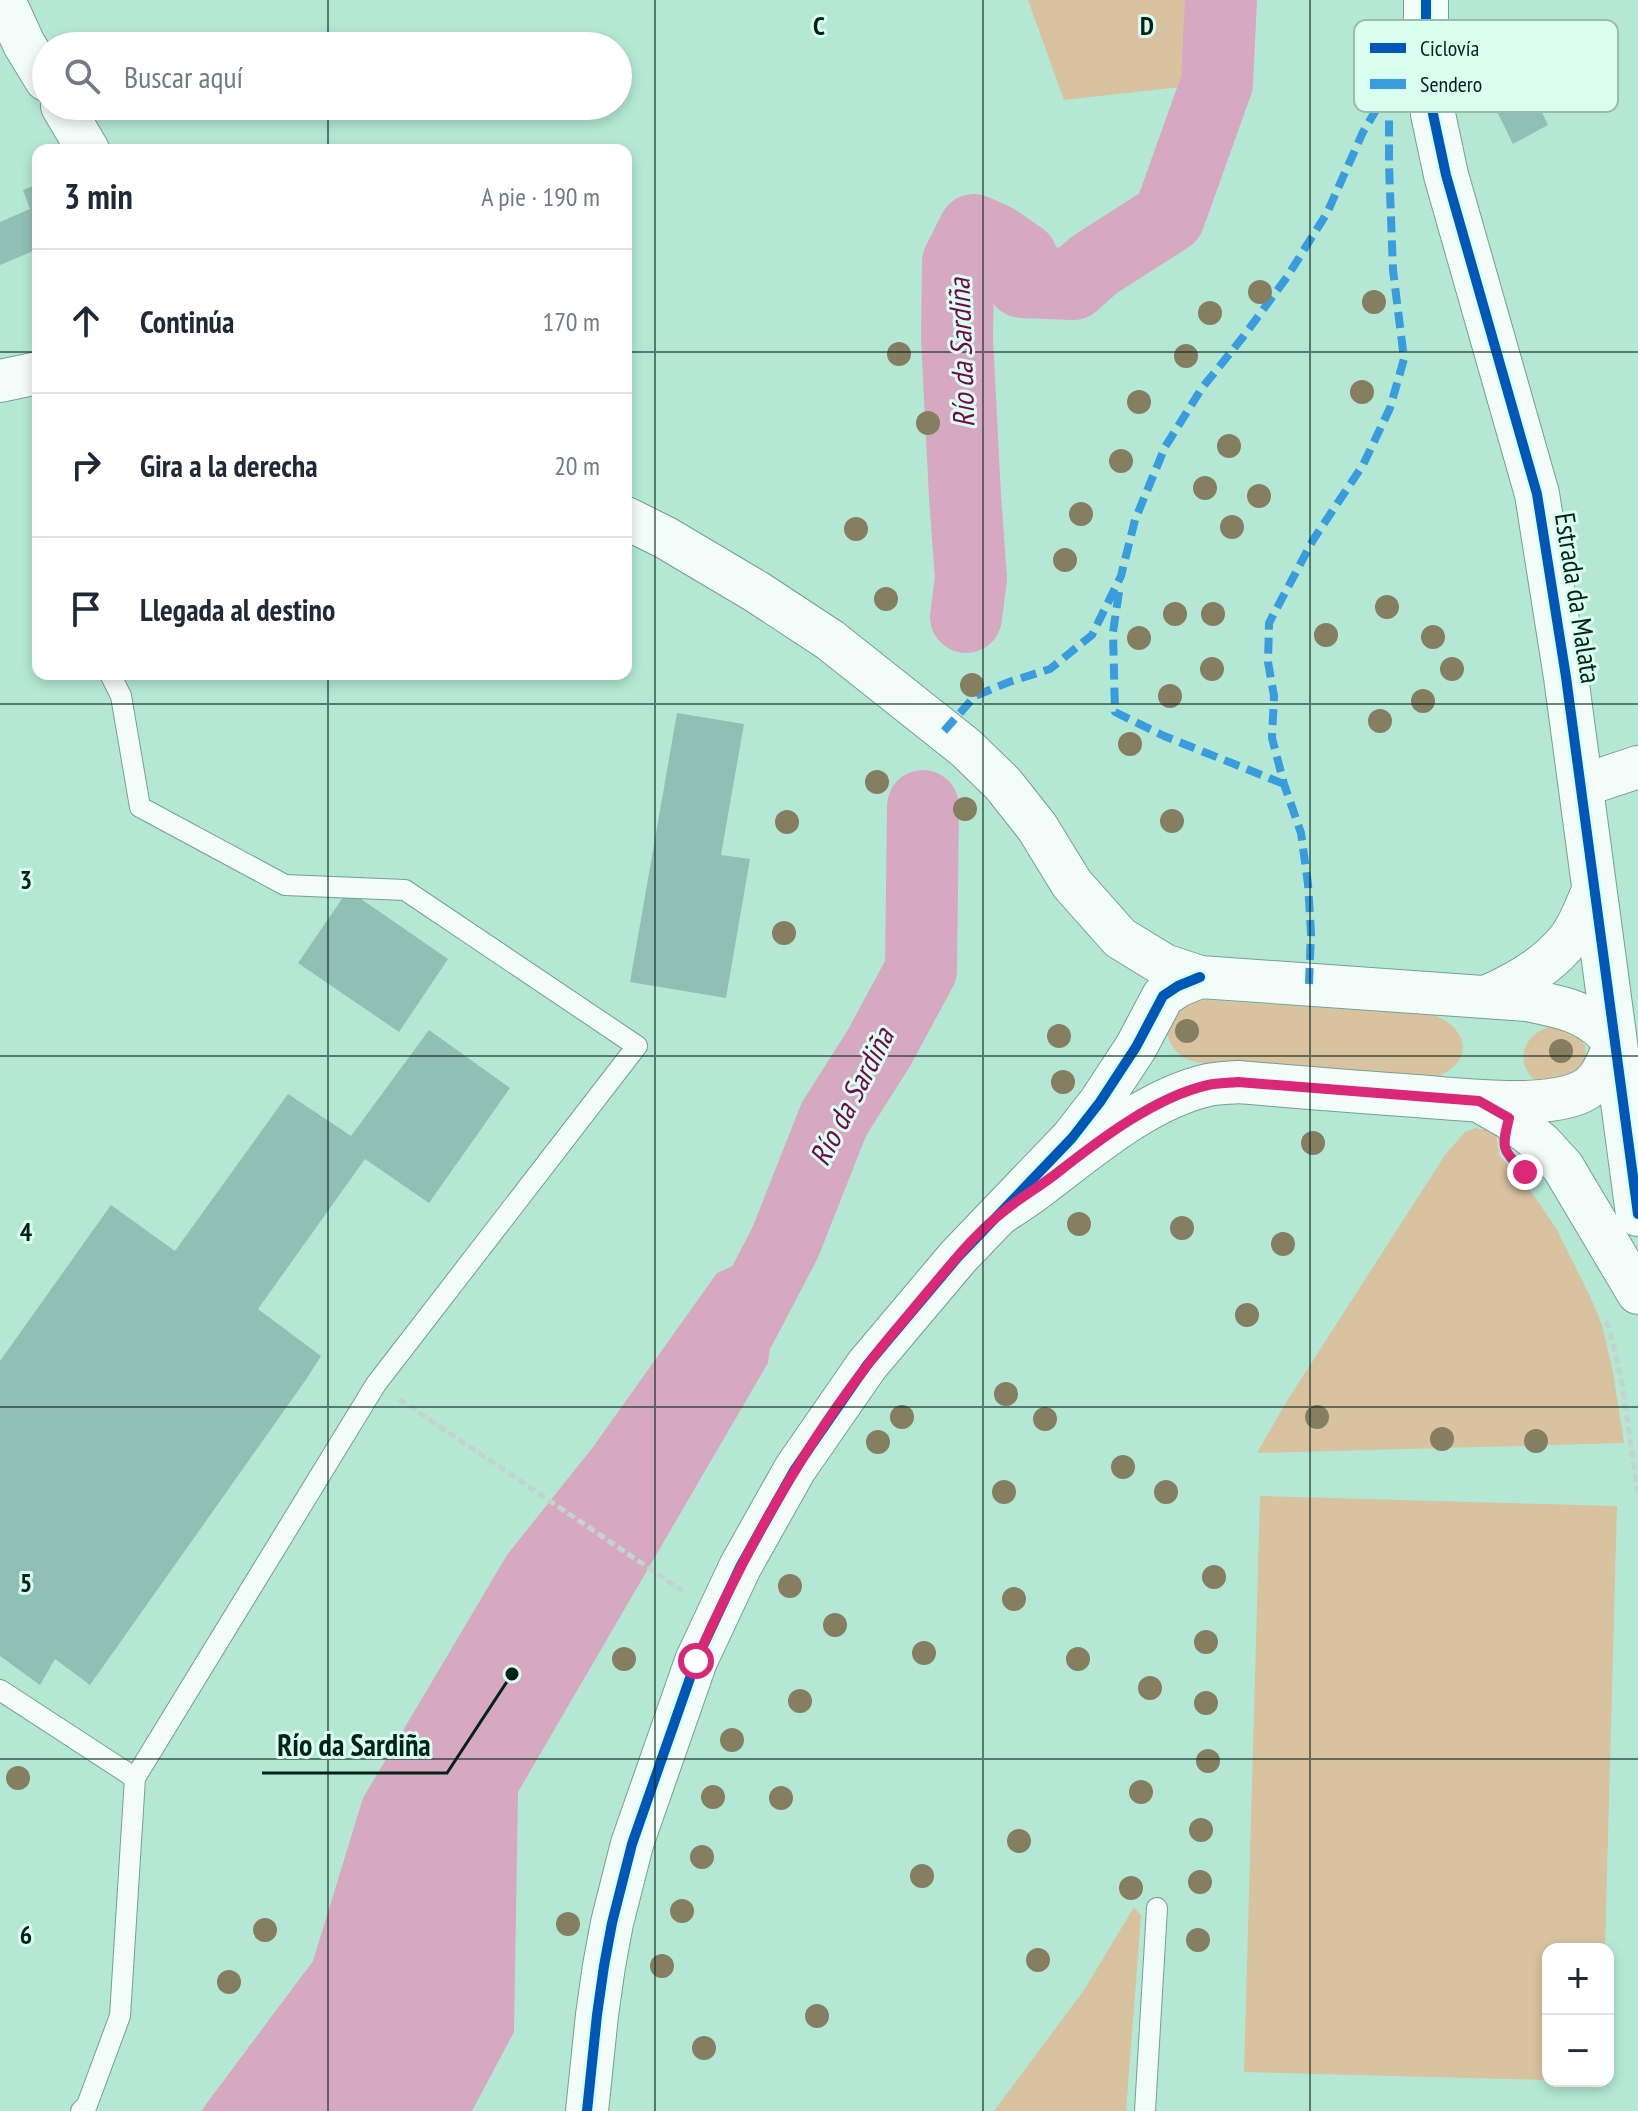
<!DOCTYPE html>
<html lang="es">
<meta charset="utf-8">
<style>
body{margin:0;font-family:"PT Sans Narrow",sans-serif;background:#f2f2f3;color:#1f2937}
.controls{position:absolute;right:24px;bottom:24px;display:grid;overflow:hidden;border-radius:16px;box-shadow:0 4px 12px #0003}
.controls button{width:72px;height:72px;display:grid;place-items:center;padding:0;border:0;border-bottom:2px solid #e0e1e3;background:#fff;color:#1f2937;font:40px sans-serif}
.stop{position:absolute;width:24px;height:24px;margin:-18px;border:6px solid #db2777;border-radius:50%;background:#fff}
.stop.end{background:#db2777;border-color:#fff;box-shadow:0 2px 8px #0008}
.list{margin:0;padding:0;list-style:none}
h2{display:flex;justify-content:space-between;align-items:center;height:104px;margin:0;padding:0 32px;font-size:34px}
h2 small{font-size:26px;font-weight:400;color:#747a83}
.list li{display:grid;grid-template-columns:52px 1fr auto;gap:24px;align-items:center;box-sizing:border-box;height:144px;padding:0 32px;border-top:2px solid #e0e1e3}
.list b{display:block;font-size:30px;white-space:nowrap}
.list em{font-size:26px;font-style:normal;color:#747a83}
.icon{flex:none;width:44px;height:44px;fill:none;stroke:currentColor;stroke-width:2;stroke-linecap:round;stroke-linejoin:round}
.map{position:relative;flex:none;width:1638px;height:2111px;overflow:hidden}
.search{position:absolute;background:#fff;box-shadow:0 4px 12px #0003;left:32px;top:32px;width:600px;height:88px;display:flex;align-items:center;gap:20px;box-sizing:border-box;padding:0 28px;border-radius:44px;color:#747a83;font-size:30px}
.panel{position:absolute;background:#fff;box-shadow:0 4px 12px #0003;left:32px;top:144px;width:600px;height:536px;border-radius:16px}
.map>svg:first-child{display:block}
.green{fill:#d9c2a0}
.water{fill:#d7a8c2}
.lines{fill:none;stroke-linecap:round;stroke-linejoin:round}
.river{stroke:#d7a8c2;stroke-width:72}
.building{fill:#91bfb5}
.lane-casing{stroke:#74a091;stroke-width:22}
.street-casing{stroke:#74a091;stroke-width:44}
.secondary-casing{stroke:#74a091;stroke-width:46}
.path{stroke:#c3d3cd;stroke-width:5;stroke-dasharray:8 4;stroke-linecap:butt}
.lane{stroke:#f4fcf9;stroke-width:20}
.street{stroke:#f4fcf9;stroke-width:42}
.secondary{stroke:#f4fcf9;stroke-width:44}
.quiet{stroke:#399cdf;stroke-width:8;stroke-dasharray:16 8;stroke-linecap:butt}
.cycleway-casing{stroke:#dafeef;stroke-width:15}
.cycleway{stroke:#0057b8;stroke-width:10}
.tree{fill:#857e61}
.route{stroke:#db2777;stroke-width:10}
.grid{fill:none;stroke:#032319;stroke-width:2;stroke-opacity:0.55}
.labels{text-anchor:middle;stroke-width:6;stroke-linejoin:round;paint-order:stroke}
.street-label{font-size:28px;fill:#032319;stroke:#dafeef}
.water-label{font-size:30px;font-style:italic;fill:#75064e;stroke:#dafeef}
.key{fill:#dafeef;stroke:#9abcaf;stroke-width:2}
.key-label{font-size:22px;fill:#032319}
.grid-label{font-size:26px;text-anchor:middle;font-weight:bold;fill:#032319;stroke:#dafeef;stroke-width:6;stroke-linejoin:round;paint-order:stroke}
.leader{fill:none;stroke:#032319;stroke-width:3}
.callout-dot{fill:#032319;stroke:#dafeef;stroke-width:3}
.callout-label{font-size:30px;text-anchor:middle;font-weight:bold;fill:#032319;stroke:#dafeef;stroke-width:6;stroke-linejoin:round;paint-order:stroke}
</style>
<div class="map">
<svg width="1638" height="2111" viewBox="0 0 1638 2111">
<rect width="100%" height="100%" fill="#b4e8d5"/>
<path class="green" d="M1028,0h229l-23,81 -170,19z
M1206,1000l228,15c36,14 40,48 2,62l-236,-14c-6,-2 -14,-3 -19,-7 -13,-11 -22,-34 -6,-46 9,-6 20,-8 31,-10z
M1555,1025c29,15 38,16 25,51l-38,9c-31,-18 -21,-53 13,-60z
M1476,1128l20,4 3,23 31,35 26,38 33,66 13,31 11,47 11,71 -367,10 28,-49 160,-249 20,-23z
M1260,1496l357,10 -12,443h-57v131l-304,-8z
M1134,1907l7,9 -15,195h-132l90,-121z"/>
<path class="water" d="M785,1243l-17,120 -250,429 -4,240 -42,79h-271l112,-150 50,-163 144,-243 86,-108 124,-174z"/>
<g class="lines">
<path class="river" d="M966,617l5,-39 -6,-81 -8,-159 1,-76 16,-32 22,10 26,18v24l51,2 21,-19 75,-48 48,-134 4,-83
M740,1329l45,-86 49,-124 45,-71 42,-78 2,-164"/>
</g>
<path class="building" d="M1506,39l42,86 -35,19 -44,-89z
M38,184v65l-38,16v-43l30,-13 -7,-19z
M677,713l67,11 -23,131 29,4 -24,139 -96,-16z
M348,890l100,69 -49,73 -101,-69z
M429,1030l81,58 -81,115 -64,-44 -107,150 63,47 -16,25 -215,304 -35,-26 -15,26 -40,-29v-295l111,-156 64,46 113,-157 63,42z"/>
<g class="lines">
<defs>
<path id="lane" d="M0,1690l135,88
M81,2111l6,-6 33,-89 15,-238 241,-394 261,-338 -232,-156 -120,-5 -145,-78 -19,-111 -11,-22
M1145,2111l12,-203"/>
<path id="street" d="M4,0l20,44 22,36
M62,106l26,44
M0,381l38,-8
M626,518l40,20 91,54 73,48 136,108 37,36 34,43 35,57 48,54 44,27 36,12 327,23c36,7 64,12 88,43 -8,19 -14,40 -34,49 -39,18 -121,7 -165,4 -59,-4 -118,-9 -178,-14 -10,1 -21,1 -30,3 -61,14 -116,62 -164,98 -15,12 -31,22 -46,32
M1581,786l57,-19
M1488,996c30,-13 60,-30 81,-57 11,-14 17,-34 25,-50
M1479,1101l30,17 32,25 22,24 75,126
M587,2111l10,-96 7,-49 8,-43 20,-79 64,-183 44,-94 55,-98 72,-104 91,-108 114,-119 28,-36 36,-55 27,-51 15,-10 22,-9"/>
<path id="secondary" d="M1426,0v25l7,89 13,61 91,319 29,183 72,537"/>
</defs>
<use href="#lane" class="lane-casing"/>
<use href="#street" class="street-casing"/>
<use href="#secondary" class="secondary-casing"/>
<path class="path" d="M1606,1321c18,51 23,117 32,171
M399,1399l284,192"/>
<use href="#lane" class="lane"/>
<use href="#street" class="street"/>
<use href="#secondary" class="secondary"/>
<path class="quiet" d="M1119,592l-6,40 2,80 49,24 120,48
M944,731l31,-35 34,-14 41,-13 42,-34 29,-59 14,-56 30,-73 37,-59 41,-51 44,-60 40,-64 36,-81 61,-103
M1309,984l2,-51 -3,-49 -7,-51 -17,-49 -12,-46 2,-42 -6,-34 1,-39 44,-83 50,-75 27,-57 14,-49 -11,-89 -4,-105v-77"/>
<defs>
<path id="cycleway" d="M1426,0v25l7,89 13,61 91,319 29,183 72,537
M587,2111l10,-96 7,-49 8,-43 20,-79 64,-183 44,-94 55,-98 72,-104 91,-108 114,-119 28,-36 36,-55 27,-51 15,-10 22,-9"/>
</defs>
<use href="#cycleway" class="cycleway-casing"/>
<use href="#cycleway" class="cycleway"/>
</g>
<g class="tree">
<circle cx="1260" cy="292" r="12"/>
<circle cx="1374" cy="302" r="12"/>
<circle cx="1210" cy="313" r="12"/>
<circle cx="899" cy="354" r="12"/>
<circle cx="1186" cy="356" r="12"/>
<circle cx="1362" cy="392" r="12"/>
<circle cx="1139" cy="402" r="12"/>
<circle cx="928" cy="423" r="12"/>
<circle cx="1229" cy="446" r="12"/>
<circle cx="1121" cy="461" r="12"/>
<circle cx="1205" cy="488" r="12"/>
<circle cx="1259" cy="496" r="12"/>
<circle cx="1081" cy="514" r="12"/>
<circle cx="1232" cy="527" r="12"/>
<circle cx="856" cy="529" r="12"/>
<circle cx="1065" cy="560" r="12"/>
<circle cx="886" cy="599" r="12"/>
<circle cx="1387" cy="607" r="12"/>
<circle cx="1175" cy="614" r="12"/>
<circle cx="1213" cy="614" r="12"/>
<circle cx="1326" cy="635" r="12"/>
<circle cx="1433" cy="637" r="12"/>
<circle cx="1139" cy="638" r="12"/>
<circle cx="1212" cy="669" r="12"/>
<circle cx="1452" cy="669" r="12"/>
<circle cx="972" cy="685" r="12"/>
<circle cx="1170" cy="696" r="12"/>
<circle cx="1423" cy="701" r="12"/>
<circle cx="1380" cy="721" r="12"/>
<circle cx="1130" cy="744" r="12"/>
<circle cx="877" cy="782" r="12"/>
<circle cx="965" cy="809" r="12"/>
<circle cx="1172" cy="821" r="12"/>
<circle cx="787" cy="822" r="12"/>
<circle cx="784" cy="933" r="12"/>
<circle cx="1187" cy="1031" r="12"/>
<circle cx="1059" cy="1036" r="12"/>
<circle cx="1561" cy="1051" r="12"/>
<circle cx="1063" cy="1082" r="12"/>
<circle cx="1313" cy="1143" r="12"/>
<circle cx="1079" cy="1224" r="12"/>
<circle cx="1182" cy="1228" r="12"/>
<circle cx="1283" cy="1244" r="12"/>
<circle cx="1247" cy="1315" r="12"/>
<circle cx="1006" cy="1394" r="12"/>
<circle cx="902" cy="1417" r="12"/>
<circle cx="1317" cy="1417" r="12"/>
<circle cx="1045" cy="1419" r="12"/>
<circle cx="1442" cy="1439" r="12"/>
<circle cx="1536" cy="1441" r="12"/>
<circle cx="878" cy="1442" r="12"/>
<circle cx="1123" cy="1467" r="12"/>
<circle cx="1004" cy="1492" r="12"/>
<circle cx="1166" cy="1492" r="12"/>
<circle cx="1214" cy="1577" r="12"/>
<circle cx="790" cy="1586" r="12"/>
<circle cx="1014" cy="1599" r="12"/>
<circle cx="835" cy="1625" r="12"/>
<circle cx="1206" cy="1642" r="12"/>
<circle cx="924" cy="1653" r="12"/>
<circle cx="624" cy="1659" r="12"/>
<circle cx="1078" cy="1659" r="12"/>
<circle cx="1150" cy="1688" r="12"/>
<circle cx="800" cy="1701" r="12"/>
<circle cx="1206" cy="1703" r="12"/>
<circle cx="732" cy="1740" r="12"/>
<circle cx="1208" cy="1761" r="12"/>
<circle cx="18" cy="1778" r="12"/>
<circle cx="1141" cy="1792" r="12"/>
<circle cx="713" cy="1797" r="12"/>
<circle cx="781" cy="1798" r="12"/>
<circle cx="1201" cy="1830" r="12"/>
<circle cx="1019" cy="1841" r="12"/>
<circle cx="702" cy="1857" r="12"/>
<circle cx="922" cy="1876" r="12"/>
<circle cx="1200" cy="1882" r="12"/>
<circle cx="1131" cy="1888" r="12"/>
<circle cx="682" cy="1911" r="12"/>
<circle cx="568" cy="1924" r="12"/>
<circle cx="265" cy="1930" r="12"/>
<circle cx="1198" cy="1940" r="12"/>
<circle cx="1038" cy="1960" r="12"/>
<circle cx="662" cy="1966" r="12"/>
<circle cx="229" cy="1982" r="12"/>
<circle cx="817" cy="2016" r="12"/>
<circle cx="704" cy="2048" r="12"/>
</g>
<g class="lines">
<path class="route" d="M696,1661c46,-104 101,-204 170,-294 17,-23 36,-44 54,-66 25,-29 49,-61 78,-85 18,-16 40,-28 59,-43 42,-33 98,-76 151,-88 10,-2 21,-2 30,-3l241,19 30,17c-8,32 -7,31 16,54"/>
</g>
<path class="grid" d="M328,0v46M655,0v2111M983,0v2111M1310,0v2111M328,106v44M0,352h38M626,352h1012M328,674v1437M0,704h1638M0,1056h1638M0,1407h1638M0,1759h1638"/>
<g class="labels">
<g class="street-label">
<text transform="translate(1578 598) rotate(81)" y="10">Estrada da Malata</text>
</g>
<g class="water-label">
<text transform="translate(962 353) rotate(-92)" y="10">Río da Sardiña</text>
<text transform="translate(852 1097) rotate(-63)" y="10">Río da Sardiña</text>
</g>
</g>
<rect x="1354" y="20" width="264" height="92" rx="12" class="key"/>
<rect x="1370" y="43" width="36" height="10" fill="#0057b8"/>
<rect x="1370" y="79" width="36" height="10" fill="#399cdf"/>
<g class="key-label">
<text x="1420" y="56">Ciclovía</text>
<text x="1420" y="92">Sendero</text>
</g>
<g class="grid-label">
<text x="819" y="35">C</text>
<text x="1147" y="35">D</text>
<text x="26" y="889">3</text>
<text x="26" y="1241">4</text>
<text x="26" y="1592">5</text>
<text x="26" y="1944">6</text>
</g>
<path class="leader" d="M512 1674L447 1773H262"/>
<circle class="callout-dot" cx="512" cy="1674" r="8"/>
<g class="callout-label">
<text x="354" y="1756">Río da Sardiña</text>
</g>
</svg>
<div class="controls">
<button>+</button>
<button>−</button>
</div>
<div class="stop" style="left:696px;top:1661px"></div>
<div class="stop end" style="left:1525px;top:1172px"></div>
<div class="search"><svg class="icon" aria-label="search" viewBox="0 0 24 24"><circle cx="10" cy="10" r="6"/><path d="M15 15l6 6"/></svg>Buscar aquí</div>
<section class="panel">
<h2>3 min<small>A pie · 190 m</small></h2>
<ul class="list">
<li><svg class="icon" aria-label="ahead" viewBox="0 0 24 24"><path d="M12 20V5M6 11l6-6 6 6"/></svg><div><b>Continúa</b></div><em>170 m</em></li>
<li><svg class="icon" aria-label="right" viewBox="0 0 24 24"><path d="M7 20v-9h11M14 6l5 5-5 5"/></svg><div><b>Gira a la derecha</b></div><em>20 m</em></li>
<li><svg class="icon" aria-label="arrive" viewBox="0 0 24 24"><path d="M6 21V4h12l-3 4 3 4H6"/></svg><div><b>Llegada al destino</b></div></li>
</ul>
</section>
</div>
